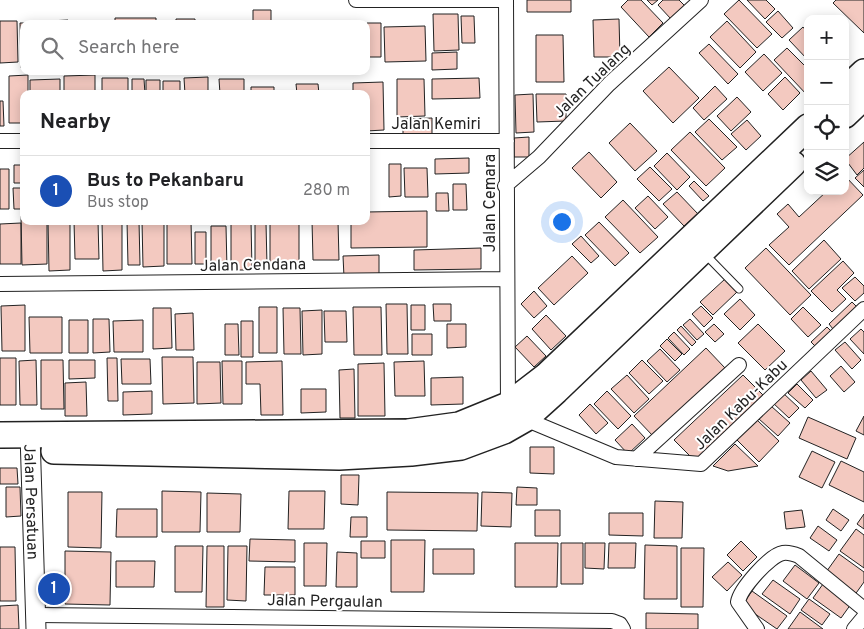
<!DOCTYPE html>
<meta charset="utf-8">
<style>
body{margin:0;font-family:Overpass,sans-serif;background:#f2f2f2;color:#202124}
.controls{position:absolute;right:15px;top:15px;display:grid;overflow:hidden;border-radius:10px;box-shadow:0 2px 12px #0003}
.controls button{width:45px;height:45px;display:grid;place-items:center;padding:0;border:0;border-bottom:1px solid #e0e0e0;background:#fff;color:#202124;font:25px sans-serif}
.you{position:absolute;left:561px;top:221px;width:18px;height:18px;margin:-12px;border:4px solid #fff;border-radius:50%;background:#1a73e8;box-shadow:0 0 0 8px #1a73e833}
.badge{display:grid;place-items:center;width:32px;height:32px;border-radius:50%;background:#1a73e8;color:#fff;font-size:16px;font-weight:700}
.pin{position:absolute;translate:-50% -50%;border:2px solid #fff;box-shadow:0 1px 5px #0006}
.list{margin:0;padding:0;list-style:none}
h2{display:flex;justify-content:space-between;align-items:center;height:65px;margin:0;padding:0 20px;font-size:21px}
h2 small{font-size:16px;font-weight:400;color:#757577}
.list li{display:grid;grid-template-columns:32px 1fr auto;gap:15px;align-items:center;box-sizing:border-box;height:70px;padding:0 20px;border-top:1px solid #e0e0e0}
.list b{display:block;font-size:19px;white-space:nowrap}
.list p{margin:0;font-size:16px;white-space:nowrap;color:#757577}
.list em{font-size:16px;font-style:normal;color:#757577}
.icon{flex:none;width:28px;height:28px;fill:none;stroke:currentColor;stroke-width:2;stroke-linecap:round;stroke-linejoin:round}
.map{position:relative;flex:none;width:864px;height:629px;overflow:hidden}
.search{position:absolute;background:#fff;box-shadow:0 2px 12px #0003;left:20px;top:20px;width:350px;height:55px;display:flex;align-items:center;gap:12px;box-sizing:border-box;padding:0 18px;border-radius:10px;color:#757577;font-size:19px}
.panel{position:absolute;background:#fff;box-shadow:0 2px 12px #0003;left:20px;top:90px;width:350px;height:135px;border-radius:10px}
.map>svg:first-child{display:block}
.building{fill:#f3c9c0;stroke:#222}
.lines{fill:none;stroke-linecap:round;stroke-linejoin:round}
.lane-casing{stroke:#222;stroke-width:9}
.street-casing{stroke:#222;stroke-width:16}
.secondary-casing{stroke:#222;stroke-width:21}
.highway-casing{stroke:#222;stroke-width:28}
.lane{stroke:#fff;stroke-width:7}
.street{stroke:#fff;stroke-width:14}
.secondary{stroke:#fff;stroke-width:19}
.highway{stroke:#fff;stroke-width:25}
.labels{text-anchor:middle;stroke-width:4;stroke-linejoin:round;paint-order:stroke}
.street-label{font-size:16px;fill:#222;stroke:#fff}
</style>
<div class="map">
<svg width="864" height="629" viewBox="0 0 864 629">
<rect width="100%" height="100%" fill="#fff"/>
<path class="building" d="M527,0h44v12h-44z
M628,0h13l22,23 -14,14 -28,-30z
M647,0h11l-6,5z
M663,0h16l6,6 -14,13 -13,-14z
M739,0l33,34 -15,14 -33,-34z
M747,0h19l9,9 -10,10z
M836,0h28v33l-31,-30z
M253,10h18v14h-18z
M778,11l15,17 -11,10 -16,-16z
M433,14h25l1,36 -25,1z
M461,16h13l1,27h-13z
M115,18h41v6h-41z
M176,19h19v5h-19z
M619,19l1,38h-26l-1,-37z
M68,20v4h-19v-3z
M0,21h17l1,41 -18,1z
M727,21l29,31 -16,16 -30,-31z
M20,23h27l-23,1v44h-3z
M367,23h14v34h-14z
M425,26l1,35 -41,1 -1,-35z
M803,27l5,6v27l-19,-20z
M536,35h27l1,47h-28z
M709,44l29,30 -10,10 -29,-31z
M787,48l21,21v27l-34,-36z
M457,52v17l-25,1v-17z
M764,54l18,19 -19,18 -18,-19z
M669,67l30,31 -26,25 -30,-32z
M250,71h26v1l-26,1z
M298,71h20v1l-20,1z
M28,75v19h-4v29h-15v-47z
M95,75v19h-31v-18z
M208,77v17h-23l-1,-16z
M785,77l15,16 -17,17 -15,-16z
M102,78h26v16h-26z
M479,78l1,20 -48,1v-20z
M60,79v15h-30v-14z
M132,79h12l1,15h-13z
M219,79h25v15h-24z
M397,79h27l1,37 -28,1z
M146,80h14v14h-14z
M163,81h17v13h-17z
M383,82l1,48 -18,1v-37h-13v-11z
M296,84h22l1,10h-22z
M715,86l12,13 -23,21 -11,-12z
M251,87h23v7h-23z
M533,94l1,38 -18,1 -1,-38z
M536,94h30v27l-29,1z
M737,97l14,15 -20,19 -14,-15z
M0,101h3l1,25h-4z
M432,118v17h-29v-16z
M709,119l28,28 -15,13 -27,-28z
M747,120l14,16 -15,14 -15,-16z
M630,123l27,28 -22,20 -26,-28z
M690,132l35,36 -19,18 -35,-36z
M529,137v20h-15v-19z
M864,142v26l-7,7 -12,-16z
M589,152l28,30 -16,16 -29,-30z
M667,153l23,24 -13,13 -23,-24z
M469,158v15l-34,1v-15z
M389,164h12v32l-12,1z
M14,165h10v18h-10z
M650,167l22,22 -13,12 -22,-22z
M404,168h23l1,29h-23z
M0,169h9v40h-9z
M864,170v17l-9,-9z
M845,176l18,19 -74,70 -20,-20 20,-18 -12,-13 11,-10 11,13 28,-26h18z
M694,181l15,15 -6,5 -14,-15z
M453,184h13l1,26h-14z
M13,188h11v21h-10z
M677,192l21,22 -14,12 -21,-22z
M436,193h12l1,18h-13z
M648,196l20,21 -13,12 -20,-21z
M623,200l35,37 -18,16 -35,-36z
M427,211v36l-76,1v-27h15v-9z
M21,216h3v5h23v43l-25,1z
M48,221h22v49l-21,1z
M74,221h24l1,38h-24z
M102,221h20v49l-19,1z
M127,221h12l1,44h-12z
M142,221h22v45l-21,1z
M167,221h24l1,43h-25z
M231,221h20l1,49h-21z
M312,221h26l1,39h-26z
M599,222l30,31 -14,13 -30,-31z
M21,223v41h-21v-40z
M255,223h11l1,42h-12z
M270,224h29v38l-29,1z
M211,226h15l1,43h-16z
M195,232h11v32h-11z
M581,236l18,20 -8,7 -19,-19z
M824,240l17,19 -32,30 -17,-18z
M481,248v21l-67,1v-20z
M766,248l45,47 -21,20 -45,-47z
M379,255v21l-35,1 -1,-21z
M572,256l16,17 -34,32 -16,-17z
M843,261l11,12 -17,17 9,9 -14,13 -21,-21z
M855,277l9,9v7l-9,8 -13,-13z
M725,279l12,13 -24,23 -13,-13z
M534,291l13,15 -13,12 -13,-14z
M740,299l15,16 -15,15 -16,-16z
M852,302l9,9 -24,23 -8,-10z
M386,304h21l1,50h-21z
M433,304h18v17h-17z
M25,305v46h-23l-1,-45z
M411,305h14v25h-14z
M701,306l12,12 -9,9 -12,-13z
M259,307h18v46h-18z
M353,307h28l1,48h-28z
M803,307l18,18 -13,12 -17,-18z
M153,308h18l1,40 -19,1z
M283,308h17l1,46h-17z
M322,310v44l-19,1 -1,-44z
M324,311h22l1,31h-22z
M193,313l1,37h-18l-1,-36z
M546,315l20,21 -15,14 -19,-21z
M29,317h33v36h-32z
M93,319h16l1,33 -17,1z
M690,319l14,15 -7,6 -14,-15z
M69,320h19v33h-19z
M143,320v32h-29l-1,-31z
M241,321h12v36h-12z
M225,324h13l1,31h-14z
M447,324h19v23l-19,1z
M714,324l10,10 -9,8 -10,-10z
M758,324l27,27 -20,19 -27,-27z
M681,326l15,16 -4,4 -15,-16z
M827,327l7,7 -16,15 -7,-7z
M861,329l3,3v22l-14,-15z
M674,332l16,17 -6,6 -16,-17z
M412,334h20v21h-20z
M527,336l19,20 -12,11 -19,-20z
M667,339l15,15 -7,7 -15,-15z
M845,342l16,18 -9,9 -17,-19z
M706,348l19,20 -72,68 -19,-20z
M660,349l20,21 -13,12 -20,-21z
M162,357h31l1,46 -31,1z
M0,358h16v47h-16z
M107,358h10l1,43h-10z
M121,359h29l1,25h-29z
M36,360l1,45h-17l-1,-44z
M41,360h22l1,49h-23z
M69,360h26v18l-26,1z
M642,360l21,21 -14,13 -20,-21z
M222,361h20v43h-19z
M282,361l1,54h-22l-1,-31h-14v-22z
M424,361l1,35h-30l-1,-34z
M197,362h23l1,41 -24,1z
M384,363l1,53h-27v-52z
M841,366l14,16 -11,10 -14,-16z
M354,369l1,49h-15l-1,-48z
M811,371l16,19 -11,8 -15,-18z
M627,375l22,24 -15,14 -23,-24z
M743,375l21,21 -69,65 -21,-21z
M463,377v27l-32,1v-27z
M86,382l1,34h-22v-33z
M797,384l16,16 -8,8 -17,-15z
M301,389h25v23l-25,1z
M152,391v23l-29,1v-23z
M607,391l24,25 -13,13 -24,-25z
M782,392l17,16 -10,10 -17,-16z
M590,404l18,19 -12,11 -17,-19z
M771,406l19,17 -12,13 -19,-17z
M864,416v19l-8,-4z
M808,417l48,21 -9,21 -48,-21z
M757,420l22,21 -20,21 -22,-22z
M632,424l13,14 -17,16 -13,-14z
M735,444l23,22 -30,5 -15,-5z
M530,447h24v27l-24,-1z
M812,451l23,11 -13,26 -23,-11z
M841,461l23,11v30l-35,-17z
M0,468h17l1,16h-18z
M341,475h18l-1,30 -17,-1z
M6,487h14l1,29 -15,1z
M517,487l20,1v17h-21z
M162,491l39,1 -1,40h-38z
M289,491h36l-1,38h-36z
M68,492h34l-1,56 -33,-1z
M387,492l91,1 -1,38 -90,-1z
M482,492l30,1 -1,34 -30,-1z
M207,493l34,1 -1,38h-33z
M655,501l28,1 -1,36h-28z
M117,509h40v28h-41z
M833,509l16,11 -8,11 -15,-11z
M535,510h25v26h-25z
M802,510l3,17 -19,2 -2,-17z
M609,513h34v23l-34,-1z
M864,514v15l-7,-5z
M351,517h16v20h-17z
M818,526l19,14 -8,11 -19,-13z
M856,529l8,6v33l-24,-17z
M250,539l45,1v22l-46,-1z
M391,540h34l-1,52h-33z
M361,541h24v17h-24z
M741,541l16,16 -14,14 -16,-16z
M304,543h23l-1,43h-22z
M515,543h43l-1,44h-42z
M561,543h22v41h-22z
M585,543h20l-1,26 -19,-1z
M609,543h27l-1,25h-27z
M645,545l32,1v53h-33z
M175,546h28l-1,46h-27z
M207,546h17v61h-18z
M228,546h19l-1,55 -19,-1z
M0,547h15l1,54h-16z
M681,548h23l-1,59h-22z
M433,549h41v25h-41z
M65,551l46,1 -1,53 -45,-1z
M337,552l20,1v34h-21z
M839,554l25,18v10l-10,14 -30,-21z
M116,561h39l-1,26h-38z
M728,562l14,13 -15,16 -15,-14z
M795,565l24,18 -12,16 -24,-18z
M265,567h30v28h-31z
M773,580l27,19 -10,15 -28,-20z
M823,584l28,20 -10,14 -28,-20z
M752,591l35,25 -10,13 -35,-24z
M809,599l21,15 -8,11 -21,-15z
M18,605l1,24h-19v-23z
M800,612l23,17h-35z
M646,613l52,1v15h-52z"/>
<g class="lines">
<defs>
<path id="lane" d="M704,253l35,36"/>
<path id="street" d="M356,0h150
M506,0l2,405 17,14 91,38 85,7 163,-155
M0,141h24
M366,141h141
M505,186l34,-29 70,-73 92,-84
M0,284l506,-5
M636,459l103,-94
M37,615l575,6 8,3 3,5
M757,629l-19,-27c2,-13 32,-47 45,-49 6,-1 11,1 16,3l65,53
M854,629l10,-12"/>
<g id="secondary">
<path id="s1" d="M30,434l6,195"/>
</g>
<path id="highway" d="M845,90l19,-18
M845,115l19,-18
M0,435l408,-3 51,-7 49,-20 38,-29 262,-249
M54,451l285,6 72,-4 50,-6 43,-16 21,-12 31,-28 237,-227"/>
</defs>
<use href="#lane" class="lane-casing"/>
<use href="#street" class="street-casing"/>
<use href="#secondary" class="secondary-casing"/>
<use href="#highway" class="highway-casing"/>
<use href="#lane" class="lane"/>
<use href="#street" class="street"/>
<use href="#secondary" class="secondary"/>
<use href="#highway" class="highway"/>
</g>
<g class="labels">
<g class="street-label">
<text transform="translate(591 80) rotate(-44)" y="6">Jalan Tualang</text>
<text x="436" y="129">Jalan Kemiri</text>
<text transform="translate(489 203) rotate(-90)" y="6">Jalan Cemara</text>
<text transform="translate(253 264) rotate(-1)" y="6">Jalan Cendana</text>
<text transform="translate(740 404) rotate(-44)" y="6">Jalan Kabu-Kabu</text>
<text dy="6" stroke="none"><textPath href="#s1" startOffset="68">Jalan Persatuan</textPath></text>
<text transform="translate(325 600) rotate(1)" y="6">Jalan Pergaulan</text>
</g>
</g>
</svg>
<div class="controls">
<button>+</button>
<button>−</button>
<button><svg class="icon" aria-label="locate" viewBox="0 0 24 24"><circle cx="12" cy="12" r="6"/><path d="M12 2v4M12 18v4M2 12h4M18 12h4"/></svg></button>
<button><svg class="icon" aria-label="layers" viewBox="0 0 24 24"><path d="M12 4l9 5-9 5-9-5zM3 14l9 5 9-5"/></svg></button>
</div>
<div class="you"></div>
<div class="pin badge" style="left:54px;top:589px;background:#1a4fb4">1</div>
<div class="search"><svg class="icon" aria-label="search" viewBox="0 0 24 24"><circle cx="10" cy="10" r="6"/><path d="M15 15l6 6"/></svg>Search here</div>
<section class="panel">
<h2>Nearby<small></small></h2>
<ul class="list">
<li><span class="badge" style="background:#1a4fb4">1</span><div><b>Bus to Pekanbaru</b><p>Bus stop</p></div><em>280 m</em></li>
</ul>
</section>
</div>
